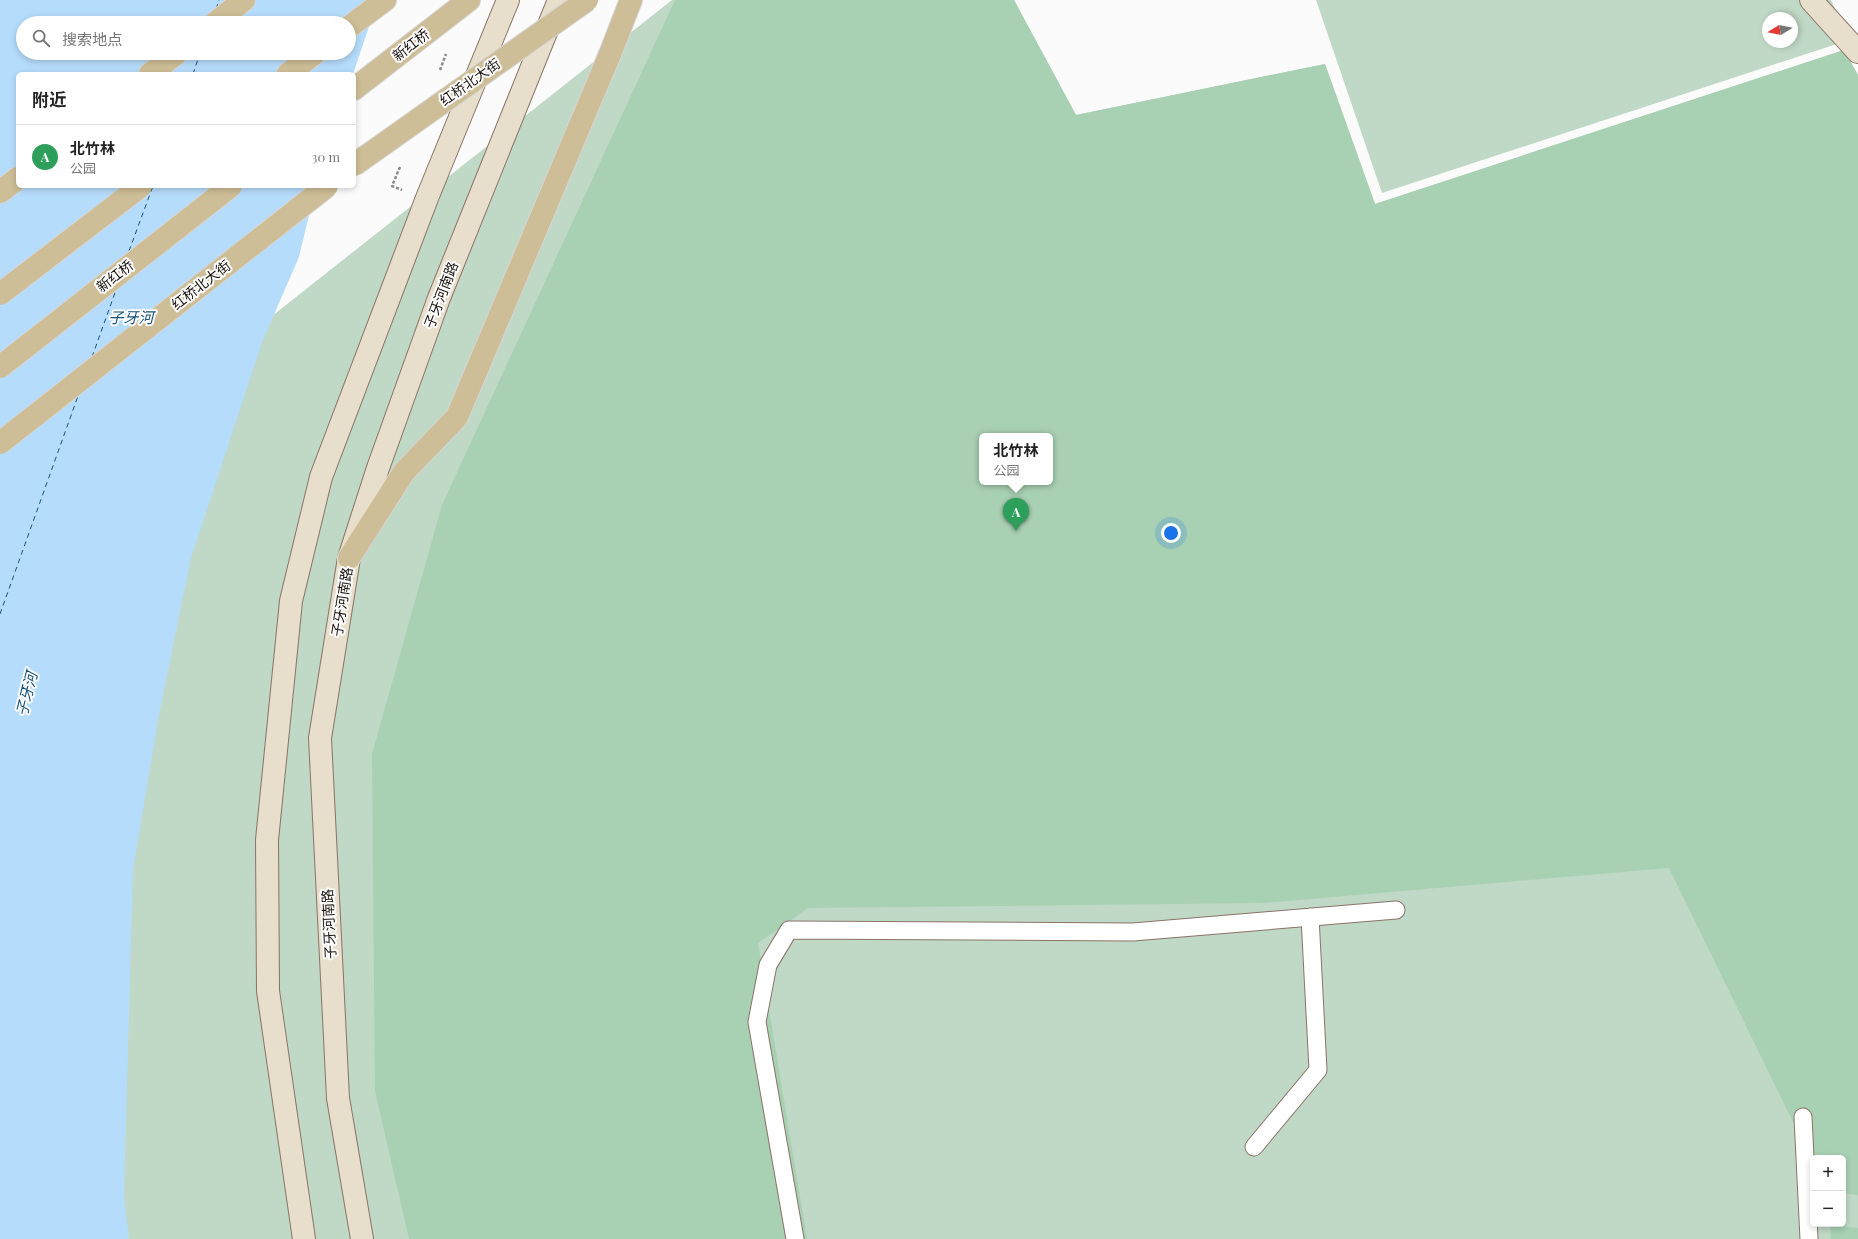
<!DOCTYPE html>
<html lang="zh">
<meta charset="utf-8">
<style>
body{margin:0;font-family:"Playfair Display","Noto Sans SC",serif;background:#f6f6f6;color:#222}
.controls{position:absolute;right:12px;bottom:12px;display:grid;overflow:hidden;border-radius:6px;box-shadow:0 2px 6px #0003}
.controls button{width:36px;height:36px;display:grid;place-items:center;padding:0;border:0;border-bottom:1px solid #e0e0e0;background:#fff;color:#222;font:20px sans-serif}
.compass{position:absolute;left:1762px;top:12px;width:36px;height:36px;border-radius:50%;background:#fff;box-shadow:0 2px 6px #0003;rotate:260deg}
.you{position:absolute;left:1171px;top:533px;width:14px;height:14px;margin:-10px;border:3px solid #fff;border-radius:50%;background:#1a73e8;box-shadow:0 0 0 6px #1a73e833}
.badge{display:grid;place-items:center;width:26px;height:26px;border-radius:50%;background:#187348;color:#fff;font-size:13px;font-weight:700}
.pin{position:absolute;translate:-50% -33px;filter:drop-shadow(0 1px 2px #0008)}
.pin::after{content:'';position:absolute;top:21px;width:14px;height:12px;background:inherit;clip-path:polygon(0 0,100% 0,50% 100%)}
.popup{position:absolute;left:979px;top:433px;width:74px;height:52px;box-sizing:border-box;display:grid;place-content:center;border-radius:6px;background:#fff;filter:drop-shadow(0 1px 3px #0005);font-size:13px;white-space:nowrap;color:#767676}
.popup b{font-size:15px;color:#222}
.popup::after{content:'';position:absolute;left:50%;top:100%;margin-left:-8px;border:8px solid transparent;border-top-color:#fff}
.list{margin:0;padding:0;list-style:none}
h2{display:flex;justify-content:space-between;align-items:center;height:52px;margin:0;padding:0 16px;font-size:17px}
h2 small{font-size:13px;font-weight:400;color:#767676}
.list li{display:grid;grid-template-columns:26px 1fr auto;gap:12px;align-items:center;box-sizing:border-box;height:64px;padding:0 16px;border-top:1px solid #e0e0e0}
.list b{display:block;font-size:15px;white-space:nowrap}
.list p{margin:0;font-size:13px;white-space:nowrap;color:#767676}
.list em{font-size:13px;font-style:normal;color:#767676}
.icon{flex:none;width:22px;height:22px;fill:none;stroke:currentColor;stroke-width:2;stroke-linecap:round;stroke-linejoin:round}
.map{position:relative;flex:none;width:1858px;height:1239px;overflow:hidden}
.search{position:absolute;background:#fff;box-shadow:0 2px 6px #0003;left:16px;top:16px;width:340px;height:44px;display:flex;align-items:center;gap:10px;box-sizing:border-box;padding:0 14px;border-radius:22px;color:#767676;font-size:15px}
.panel{position:absolute;background:#fff;box-shadow:0 2px 6px #0003;left:16px;top:72px;width:340px;height:116px;border-radius:6px}
.map>svg:first-child{display:block}
.green{fill:#c0d8c6;fill-rule:evenodd}
.forest{fill:#a8d0b3;fill-rule:evenodd}
.water{fill:#b6dcfb;fill-rule:evenodd}
.lines{fill:none;stroke-linecap:round;stroke-linejoin:round}
.ferry{stroke:#16527a;stroke-width:1;stroke-dasharray:5 4;stroke-linecap:butt}
.lane-casing{stroke:#8a7367;stroke-width:19}
.secondary-casing{stroke:#8a7367;stroke-width:24}
.primary-casing{stroke:#d6d5d4;stroke-width:24}
.path{stroke:#8b8684;stroke-width:2.5;stroke-dasharray:3 2;stroke-linecap:butt}
.lane{stroke:#fff;stroke-width:17}
.secondary{stroke:#e7dfcb;stroke-width:22}
.primary{stroke:#cebe97;stroke-width:22}
.primary-bridge-casing{stroke:#d6d5d4;stroke-width:24;stroke-linecap:butt}
.primary-bridge{stroke:#cebe97;stroke-width:22}
.labels{text-anchor:middle;stroke-width:4;stroke-linejoin:round;paint-order:stroke}
.street-label{font-size:14px;fill:#1e1511;stroke:#fbfbfb}
.water-label{font-size:15px;font-style:italic;fill:#16527a;stroke:#fbfbfb}
</style>
<div class="map">
<svg width="1858" height="1239" viewBox="0 0 1858 1239">
<rect width="100%" height="100%" fill="#fbfbfb"/>
<path class="green" d="M672,0h342l62,115 249,-51 50,140 469,-154 14,25v1164h-1753l10,-523 119,-370zM982,436h68v46h-68zM1813,1158h30v66h-30z
M1316,0h515l18,40 -467,153zM1768,18h24v24h-24z"/>
<path class="forest" d="M675,0h339l62,115 249,-51 50,140 469,-154 14,25v1120l-15,-2v-35h-30v5l-144,-295 -406,35 -455,5 -50,35 49,296h-398l-34,-148 -3,-337 70,-249zM982,436h68v46h-68z
M1830,1225l28,3v11h-27z"/>
<path class="water" d="M0,0h378l-25,74h-335v112h298l-17,71 -36,83 -72,218 -32,157 -26,155 -9,327 5,42h-129zM23,23h326v30h-326z"/>
<g class="lines">
<path class="ferry" d="M216,9l3,-9
M193,74l7,-21
M129,251l24,-65
M92,357l24,-67
M0,614l78,-218"/>
<defs>
<path id="lane" d="M1803,1117l6,122
M1254,1147l64,-77 -8,-153
M795,1239l-38,-217 11,-57 21,-35 344,2 263,-22"/>
<path id="secondary" d="M1811,0l47,52
M304,1239l-36,-248 -1,-151 24,-239 30,-124 106,-279 81,-198
M362,1239l-24,-141 -18,-360 29,-180 29,-90 61,-170 120,-298"/>
<path id="primary" d="M215,23l29,-23
M349,27l36,-27
M150,74l27,-21
M288,74l27,-21
M354,89l115,-89
M0,192l18,-14
M349,558l55,-86 53,-55 153,-363 21,-54"/>
</defs>
<use href="#lane" class="lane-casing"/>
<use href="#secondary" class="secondary-casing"/>
<use href="#primary" class="primary-casing"/>
<path class="path" d="M440,70l6,-16
M400,167l-8,19 10,4"/>
<use href="#lane" class="lane"/>
<use href="#secondary" class="secondary"/>
<use href="#primary" class="primary"/>
<defs>
<path id="primary-bridge" d="M354,165l233,-165
M0,294l141,-108
M0,367l231,-181
M0,443l327,-257"/>
</defs>
<use href="#primary-bridge" class="primary-bridge-casing"/>
<use href="#primary-bridge" class="primary-bridge"/>
</g>
<g class="labels">
<g class="street-label">
<text transform="translate(411 45) rotate(-38)" y="5">新红桥</text>
<text transform="translate(470 82) rotate(-35)" y="5">红桥北大街</text>
<text transform="translate(115 276) rotate(-38)" y="5">新红桥</text>
<text transform="translate(201 285) rotate(-38)" y="5">红桥北大街</text>
<text transform="translate(441 295) rotate(-69)" y="5">子牙河南路</text>
<text transform="translate(342 602) rotate(-81)" y="5">子牙河南路</text>
<text transform="translate(329 924) rotate(-93)" y="5">子牙河南路</text>
</g>
<g class="water-label">
<text x="131" y="323">子牙河</text>
<text transform="translate(27 694) rotate(-76)" y="5">子牙河</text>
</g>
</g>
</svg>
<div class="controls">
<button>+</button>
<button>−</button>
</div>
<svg class="compass" viewBox="-18 -18 36 36"><path d="M0-13l5 13h-10z" fill="#e53935"/><path d="M0 13l5-13h-10z" fill="#767676"/></svg>
<div class="you"></div>
<div class="pin badge" style="left:1016px;top:531px;background:#2e9e5b">A</div>
<div class="popup"><b>北竹林</b>公园</div>
<div class="search"><svg class="icon" aria-label="search" viewBox="0 0 24 24"><circle cx="10" cy="10" r="6"/><path d="M15 15l6 6"/></svg>搜索地点</div>
<section class="panel">
<h2>附近<small></small></h2>
<ul class="list">
<li><span class="badge" style="background:#2e9e5b">A</span><div><b>北竹林</b><p>公园</p></div><em>30 m</em></li>
</ul>
</section>
</div>
